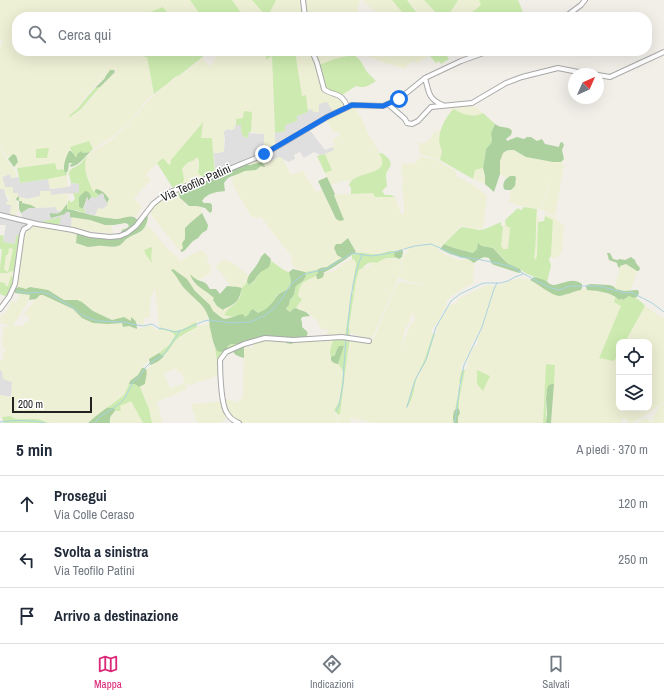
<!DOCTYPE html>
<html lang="it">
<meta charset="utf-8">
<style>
body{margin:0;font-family:"Archivo Narrow",sans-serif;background:#f6f6f7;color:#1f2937}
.controls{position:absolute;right:12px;bottom:12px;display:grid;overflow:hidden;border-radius:8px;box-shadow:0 4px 16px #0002}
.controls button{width:36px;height:36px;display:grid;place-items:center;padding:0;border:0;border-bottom:1px solid #e0e1e3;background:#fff;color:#1f2937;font:20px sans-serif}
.compass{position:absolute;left:568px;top:68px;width:36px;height:36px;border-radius:50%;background:#fff;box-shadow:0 4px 16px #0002;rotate:45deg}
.scale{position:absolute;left:12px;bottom:10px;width:80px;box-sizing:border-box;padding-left:4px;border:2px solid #222;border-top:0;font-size:11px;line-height:14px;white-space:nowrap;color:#222;-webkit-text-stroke:3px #fff;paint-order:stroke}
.stop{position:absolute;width:12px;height:12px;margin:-9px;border:3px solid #1a73e8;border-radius:50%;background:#fff}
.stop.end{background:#1a73e8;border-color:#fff;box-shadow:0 1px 4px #0008}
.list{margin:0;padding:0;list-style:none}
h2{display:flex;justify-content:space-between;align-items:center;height:52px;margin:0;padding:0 16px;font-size:17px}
h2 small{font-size:13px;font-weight:400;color:#747a83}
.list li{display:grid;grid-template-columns:26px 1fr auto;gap:12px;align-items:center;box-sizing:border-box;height:56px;padding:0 16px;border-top:1px solid #e0e1e3}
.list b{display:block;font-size:15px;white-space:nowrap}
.list p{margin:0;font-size:13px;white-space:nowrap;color:#747a83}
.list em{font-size:13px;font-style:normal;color:#747a83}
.icon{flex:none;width:22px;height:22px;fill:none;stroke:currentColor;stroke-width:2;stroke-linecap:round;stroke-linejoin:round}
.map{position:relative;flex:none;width:664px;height:423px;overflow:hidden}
.search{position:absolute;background:#fff;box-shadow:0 4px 16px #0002;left:12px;right:12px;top:12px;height:44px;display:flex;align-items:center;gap:10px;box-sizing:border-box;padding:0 14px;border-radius:16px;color:#747a83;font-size:15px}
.sheet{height:220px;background:#fff}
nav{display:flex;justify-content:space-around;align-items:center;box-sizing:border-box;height:56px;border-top:1px solid #e0e1e3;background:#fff;font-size:11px;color:#747a83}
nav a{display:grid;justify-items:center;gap:2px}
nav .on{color:#db2777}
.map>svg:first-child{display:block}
.residential{fill:#e0dfdf}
.farmland{fill:#eef0d5;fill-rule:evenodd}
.grass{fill:#cdebb0;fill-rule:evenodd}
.forest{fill:#add19e}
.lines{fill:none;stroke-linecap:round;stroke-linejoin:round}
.stream{stroke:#aad3df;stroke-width:1}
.minor-casing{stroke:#a9a9a9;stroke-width:6}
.minor{stroke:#fff;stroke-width:4}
.route{stroke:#1a73e8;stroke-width:5}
.labels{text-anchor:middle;stroke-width:3;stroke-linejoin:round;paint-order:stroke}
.street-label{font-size:12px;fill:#222;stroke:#fff}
</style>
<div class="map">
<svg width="664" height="423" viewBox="0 0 664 423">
<rect width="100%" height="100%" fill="#f2efe9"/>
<path class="residential" d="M327,101l7,11 -59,34v-13l10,-2v-6l12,-4v-5l11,-4v-2l4,-2 7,4v-8z
M235,125h6v6l2,4 3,3h2v-5l16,1v17l-49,22 -1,-20h5l5,-2 1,-12 -1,-6v-2l4,-2 4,1 3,-2z
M309,129l16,21 8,-3 1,3 -7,4 -7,1 -6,-3 -10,6 -4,-6 -6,3 1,4 -6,3 -10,-5 -9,5 -4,-8z
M10,174l1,4 6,-1 2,1 1,5 28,-4 3,10 20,-3v-3l8,1v9l-28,2 -1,-4h-10v5l-13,3 -9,-2v-4h-6l-7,-6 -3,-10z
M0,189h4l3,10 4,6 -1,12 -10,-3z
M102,193l4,4 2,8 -7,5 -3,-1 -3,7 -10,-3 -1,-5 3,-11h4z
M57,207l1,4 9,-2 3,3 2,5 -1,12 -48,-9 -2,-7 8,-5z
M0,216l32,8 -6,5 -11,15 -12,-2 3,-17h-6z
M0,370l2,1 10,11v15l-12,-2z"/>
<path class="farmland" d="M0,0h190l7,10 3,6 -1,1h-28l-8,-10 -17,8 2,2h-131v34h141l-8,4 -6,1 3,1 7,37 -7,6 -18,22 -14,13 -22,14 -4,-8 -19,6 1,4 -4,4 -4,14 -7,1 -1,-7 -38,5 -3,-1 4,-5 -2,-6 -3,-2 -5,5 -7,-11 -1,-5v-95l2,-3v-6l-2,1zM117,68l-2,4 -12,12 -14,17 -8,8 -11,8 1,-3 9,-9 5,-8 15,-16 7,-6 2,-4 3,-1h2z
M232,0h20l15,17h-27l2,-3z
M275,0h27l3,15 -7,2h-31l9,-15z
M304,0h56l-3,12 2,2 -3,3h-49z
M363,0h29l14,17h-24l-16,-13z
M408,0h16l16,17h-19z
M458,0h21l3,5 -16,12h-21l8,-8z
M213,51h53v8l6,-3 3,90 -11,5v-17l-13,-2 1,-20 -9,7h-8v9l-2,1 -1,1 -4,-1 -4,2v20l-5,2h-5l-2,-15h-11l1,-15 -30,37 -2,5h-2l-5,-7 -12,11 -5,6 5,5 -17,18 8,9 -7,10 -1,-1 -16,3 -23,-3 3,-8 4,1v2l3,-4 3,-2 -1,-2 2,-2 -1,-4 -7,-7 -2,-1 -6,2 -2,-5 -4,-9 -2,-7v-8l2,-6 6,-5 8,-4 10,-7 9,-8 9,-9 23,-26 23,-19 11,-6 16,-14 8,8 7,-9z
M295,51h16l6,16 29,38 -12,7 -7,-10 -8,2v8h-6l-1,-3 -4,1 -2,-14h-4z
M313,51h39v4l-18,4 -15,6z
M363,51h26l2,2 1,-2h39l2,2 -17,11 -2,-3 -7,4 -1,4 -21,-6 -24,-9z
M472,104l11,9 -3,2h-13l-6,-1 -7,-4 -2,1 -4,-4z
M352,106l9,11 8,18 13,22 1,5 -1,4 -8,6 -22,8 -8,1 -14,4 -5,-12 7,-4 -7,-15 9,-4 -1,-3 2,-2 -2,-5 7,-5 -2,-4 -3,2 -10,-13z
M440,130l-1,8 3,13 -2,9 -20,-6 -2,-11h8l5,-5 3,-6z
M0,148l6,11 9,11 2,7 -6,1 -1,-4 -8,3 3,10h8v6h5v4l-2,2 1,2h1l-1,5 2,6h-2l-2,4h-5l1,-11 -5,-1v-2l3,-1v-5h-3l-2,-7h-4z
M509,150h5l12,7 27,5h8l3,4 -9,50 -14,-7 6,-15 4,-22 -5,23 -6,14 -23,-4 -8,-3 2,-12 2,-2 3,-5v-5l-6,-2 -4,2 -6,-4v-13l3,-8z
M266,154l4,8 9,-5 3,1 9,17 12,-4 13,21 6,-2 14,29 8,1 -10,-25 3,-1h5l32,-1 1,4h20l6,17h3v-12l-2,-15 1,-7 -2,-10 1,-6 13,-1 4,-4 2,-3 16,4 19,11v5l17,9 13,10 1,3 -4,30 -10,1 -10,-3 -4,1 -11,13 -8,7 -3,4 1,-1 8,5 13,5 9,-1 6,4 -1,20 -10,5 -16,12 -2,8 -9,17h-1l-3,3v4l1,2 -6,22 -12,24 -10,29 3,-2 8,-22v-5l12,-23 8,-24 1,-7 11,-19 8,-4 4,-5 4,-2 23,-11 8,1 25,-8 10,2 23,14 11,1 6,-3 16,-3 18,3 12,4 6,10 -23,51 15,4 5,-8v55h30v-66h-24l20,-36 5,3 9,7 5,2v84l-20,14 -12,7h-4l-1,-3 -4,-2 -2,5h-30l-1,-1v1h-39l4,-58 -8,-1 -4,59h-20v-1l-1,-1v2h-64v-6l2,-6 -1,-5v-6l6,-30 2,-2 1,-5 -1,-3 6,-12 5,-3v-4l-1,-1 6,-14 -2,1 -6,13v-1l-5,7 1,1 -1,4 -5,10 -4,3v5l1,1 -3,11 2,4v1l-2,2 -3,16 -2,8v2l-1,6 1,3h-81l-22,-5 -1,5h-12l6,-37 4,-36 2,-10 20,2 4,-4 20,-48 2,-4 4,-4 22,3 2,-1 1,-4 -3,4 -16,-3 -8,-4 6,-23 5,-3 -3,-3 -9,3h-8l-11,3h-7l-6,-1 -9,-1 -8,-14 -5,4 -8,9 2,4 6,2 -7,5 -11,6 -2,-1 -6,3 -12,2 -7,-2 -6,-5 -1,-6 1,-3 -10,-11 -21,-28 -5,1 -5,-2 -17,-29 -2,-5 1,-6 5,-2 7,-3 11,-1 5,-4 2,1 -1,-4h-6l-6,2h-2l-1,-2zM413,313l1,2 1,5 -5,6 -10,24 5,-20 4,-7 1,-6z
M196,158h2l1,3 -1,12 6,5 -22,9v-18l3,-4 5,-4h3z
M483,168l2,8v8l-12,-5 2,-9z
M67,175v12l-17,2 -2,-10z
M40,191h10l1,4 17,-2 -1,11 -4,6 -6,1 -1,-4 -20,1 -5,-3 -9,-2 -3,-2v-4l8,2 13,-3z
M178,192l2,6 5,6 4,2h8l4,1 1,6 -15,12 -2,7v7l-2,9 -3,3 -28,-35 -2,-7 12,-10z
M545,213l10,5 9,8 -2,25 -2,3 -4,4h-3l-2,-1 2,-37 -8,-4z
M536,215l2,1 -1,38 -1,6 -2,-2 1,-8z
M72,217l18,3 15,5h6l2,8h-7l-20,-2 -4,1 -11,-3z
M505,222l1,4 4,2 -2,20 -2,2 -3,-1 -2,-3 2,-18z
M32,224l45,9 -1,10 15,4 8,-1h17l10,-7 15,-7 6,-7 10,10 5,8 8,8 11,10 7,-5 14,-6 6,7 -1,3 4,7v3l-1,3 -10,7 -4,-1h-5l3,4 6,5 9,4 5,6 -1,2 4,6 9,1h4l-5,8 8,2 -8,2 -3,-1 -9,-7 -3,-6 -15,-14 -8,-12 -7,-4 -2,-3 -6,-2 7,10 22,25 7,10 1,4 -9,2 -9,4 -9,5 -9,1 -14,-4 -4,-39 -4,8 -1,5v15l-2,2h-4v7h-2l-5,-2 -4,-4 -2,-1v4l-14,-3 -5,1 -19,-9 -11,-9 -11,-2h-7l-16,-10 -22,-1 -8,-1 -1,-8 8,-47 3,-3 -2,-1z
M9,248l4,1 -4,23 3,-1 2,1 -1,5h-2l-2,7 -2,2 -2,-3 -5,-1v-9l8,-1 -5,-2 3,-16z
M402,257l-5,24 -23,53 -2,3 -3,1 -10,-2 -9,-3 -1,-7 5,-37 3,-14 2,-5 5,-3 3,1 3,-3 -1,-2 5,-1 2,1 10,-5 13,1z
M352,259l3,1 1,4 -4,25 -2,1 3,5 -2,1 -6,40h-19l2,-6 -6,-1 -6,-9 -10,-9 -7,-1 -3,-2 5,-8v-2l-3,-2v-5l4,-7 4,-4 10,-4v2l8,-2v-3l10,-2 8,-7z
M223,260h3l7,3 16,13 -2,6 -5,6 -4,-1 -8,-1 -8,-12 -5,-5 -1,-3z
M626,264l11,7 -5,15 -3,5h-3l-10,-2 -1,-1 5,-22z
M20,294h5l5,1 -1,5 -16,26h11v-3l5,-1v-5l-2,-2 -4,1 1,-2 12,-15 4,-4h3l30,14 9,9 18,6 22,-1 1,4 6,-1 8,3 15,-4 2,5 4,-1 11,2 5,3 1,2 -6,9 -5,5 -15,9 -7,9 -4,7 -8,6 -6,14 -22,16 -14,12h-39l-11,-4h-22l-6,-3 -10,1v-22l11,2 1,-15 -9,-3 -1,-8 -2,-1v-10h3v-8l3,-1 -1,-3h-3l1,-6 -1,-4 2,-11 6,-1 -7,-3 -2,2 -1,-8 6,-5 6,-11 4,2z
M210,323v4l3,11v6l2,4 2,8v4l-2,1h5l-1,13 -7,4 -5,1 -2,2h-5l-8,4 -7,-1 2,5 -30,13 6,21h-11l-3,-14 -9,-22 5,-3v-6l2,-6v-3l5,-4 11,-7 12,-17 3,-2 20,-13zM176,368l2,5 3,-1 4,11 -15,5 -6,-14z
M334,338l-5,15 2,7 4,3 3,1 4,5 1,3 -3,26 -2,6 -3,3v6l3,2 -1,8h-95l-9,-5 -5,-5 -4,-15 13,4 6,-5 1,-52 4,-1 3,5 1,-1h1v-6l9,-2 24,1 5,3 7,-3z
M131,400l12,23h-33v-6l2,-4 5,-2 2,-5z
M222,401l5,15 -3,5 -5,2h-22l-6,-19z
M664,403v20h-27l9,-5 5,4 8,-15z"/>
<path class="grass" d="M190,0h42l10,14 -2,3h-41l1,-1 -3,-6z
M252,0h23l1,1 -9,16z
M392,0h15l13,17h-14z
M424,0h34c-4,7 -9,17 -18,17z
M479,0h39l7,17h-59l15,-12z
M163,7l8,10h-23l-3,-3z
M158,51h52l-30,24 -5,2 -8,7 -13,10 -7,-37 -5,-1 10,-2 1,1z
M266,51h29l7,45 4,-1 2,17 -11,4v5l-12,4v6l-10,2 -3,-77 -6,4z
M431,51h12l6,8 -8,5 -2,-3 -3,2 -7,-8 4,-2z
M352,55c9,2 10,10 15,17 3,3 6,6 9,9 -7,4 -11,8 -20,5l-14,9h-2l-15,-6 -6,-24 15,-6z
M100,87l-19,22 -11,8 -1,-1c3,-4 7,-5 10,-9 5,-6 10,-13 16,-19z
M454,109c9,6 19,9 29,4l12,11 -4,9 1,7 -1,3 -5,6 -3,19 -8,2 -2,9 -33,-19 2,-9c-5,-11 -3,-18 2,-29 3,-5 5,-9 10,-13z
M244,111l8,1 -1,20 -3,1v5c-7,-1 -7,-7 -7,-13h-5v-6l7,-1z
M203,122l-2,16h11l3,35 -11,5 -6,-5 1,-7v-5l-1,-3h-2l-3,3c-5,0 -8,4 -11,8l2,10 -2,8 -8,3 -17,-27 6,-5 5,6 2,1 1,-5z
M89,141l4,8 -3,3 -7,1 -2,-2 -4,3v3c-3,-1 -6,-6 -7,-10z
M49,148l-2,10h-11v-9z
M379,153c4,0 6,2 9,5 7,9 -2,10 -2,18 0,4 1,7 1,10l-5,5 3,4h6l4,2h-20l-2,-4 -22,1v-6l-2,-3c4,-15 45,-8 30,-32z
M325,154l7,16 -7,3 -8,-17z
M87,156c-5,12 1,24 6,35h1l2,2 3,2 -3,3 -5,-1v-2l-6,-4c-5,5 -7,9 -6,16l4,2 1,-1 1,5 -9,-3 -9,-1 1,-8 2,-1v2h2l3,-3 -2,-6h6v-9l-8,-1 -2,-9 -1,1 2,-5 10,-6z
M55,163l2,7 6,-1 3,4 1,-1v3l-19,4 -28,4 -3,-15z
M524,207l13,2c-2,16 0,32 -3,49l2,2 1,-6 1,-32 6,-1 1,-5 8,4 -2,36 -2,3 2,7 -4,16c-8,-5 -20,-6 -27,-13l-13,-6 -4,-5 -10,-10 -11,-2 -4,-3 -1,6 -3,4c-10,-3 -20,-4 -30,-9l15,-15 3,-2 17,3 6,-1 16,-7v3l2,2 -2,19 2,3h4l1,-1 2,-20 -4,-2 -1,-6 13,-12 2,2h1z
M61,217l-2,8 -19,-3z
M22,232l-8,40 -2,-1 -5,2h-7c0,-8 1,-16 2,-24h-2v-14l4,1 -1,6 12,2 1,-8zM9,248l4,1 -5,23 -4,-2 2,-15h2z
M151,247l2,1 -1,1 -1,9 1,5 -6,-8 -2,-5z
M389,251h8l-2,1v5l2,1h-11l-10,5 -2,-1 -6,1 -5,4h1l-5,3 -3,11 -7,45 1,11 -5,-1 6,-40 2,-3 -1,-4 4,-25 -1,-4 -3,-1v-4c7,-5 13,-1 20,-1 6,1 11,-1 17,-3z
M271,261l13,9 6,3 1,8 -1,7c-4,2 -10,4 -14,8 -2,3 -1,3 -3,6 -3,5 -9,9 -15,11l-3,-3 -5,1v3l-5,3 -7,-2 -5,2 -9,-2 5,-7 6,-4 5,-7 2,-9 5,-6 2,3 5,-3 4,-7 12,-11z
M317,270l1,3 -2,2v1c-12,6 -16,5 -18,20l4,3 -6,9 -3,1 -3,3 -3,-2 -1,-3 3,-2 1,-5 4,-5 1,-6 1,-3 7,-5 3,-5 -1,-4z
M11,276l2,1 -1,8 -5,12 -7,-3v-12l5,1 1,3h2z
M616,296l2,4h5l6,-4c7,2 12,4 16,10l-20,36h-6v11l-5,8 -15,-3 22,-52 -7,-4z
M196,322l1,5c-7,4 -16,8 -22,14 -4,5 -7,12 -12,15l-3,-1 -1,-2 10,-8 6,-9 -1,-2 -5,-3 -11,-2 2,-1 13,3 8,-1z
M433,334h2c-3,9 -6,19 -9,27 -3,7 -9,13 -10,20 -2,9 -4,22 -11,29l10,-30 9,-19z
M334,338h9l7,2 -2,10 -8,64 -2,1 -4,-5 4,-6 2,-6 3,-26 -1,-3 -4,-5 6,-18h-5l-2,3 -2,6 -4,2c-3,-6 1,-12 3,-19z
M232,344h10l-12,4 -11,12h-2l-2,-12 2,3 9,-1 3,-5z
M546,364l9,1 -1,19h-3c-1,1 -4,4 -4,6 -3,9 0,23 -1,33h-3z
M462,370h3l-6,30v9l-2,-1 -2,1 3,-14 1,-8h2v-2l-2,-4z
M477,370l13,6 -7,15 -6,-7z
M129,384h6l4,3h1l9,22 3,14h-9l-12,-22 -11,5 1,5h-7l1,-1 -4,-2h-3v-1l16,-12z
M10,416l6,3h22l11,4h-45l-2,-6z"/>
<path class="forest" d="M110,70h4l1,2 -15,15 -5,1 10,-10v-1z
M495,124c2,1 5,3 8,3 4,1 6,0 9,4l-1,4 -5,4 1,2 10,-4 7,2 3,-2h4l6,4 5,-2 3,5 14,3 1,-4 2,-1 1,1 1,2 -2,5 2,9 -3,3h-8l-27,-5 -12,-7h-5l-3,1 -3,2 -3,8v13l-6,18 -9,-8v-8l-2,-8 1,-6 2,-13 5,-6 1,-3 -1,-7z
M69,151h2l5,6h1v-3l4,-3 2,2 7,-1c-6,6 -11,13 -19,15l-1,-2 3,-2h-4l-1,8 -3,2c-3,-6 1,-16 4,-22z
M13,154c4,1 4,4 5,8l-4,5 -6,-8z
M261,162l4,4v1l-4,-1 -5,4 -11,1 -7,3 -8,3 -3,2 -3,4 1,8c-9,1 -18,2 -23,10l2,2h6l2,2v6l-2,2 -5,-5 -8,-2h-8l-9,-8 -2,-6 69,-29 1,2h2z
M510,176h5l1,2 -1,8 -4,4h-5l-2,-1c-2,-6 1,-10 6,-13z
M327,177l8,17 -1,1 10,25 -4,1 -4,-2 -18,-38z
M96,189c6,1 10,5 13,10l-2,4 -3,-6v-2l-2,-2 -3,2 -4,-3v-2z
M85,191c3,0 6,3 6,6l-3,4v-3l-1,-1 -4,12 -4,-2v-10z
M17,197h2v4h3v2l9,2 5,3h-7l-8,5 -2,-4v-8l-3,-1z
M67,204v5c8,1 16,4 24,6 8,2 17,3 25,4 7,0 18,-7 22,2l-4,6 -12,7 -1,-1 1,-3 5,-2 2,-2 -1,-2 -3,-1 -11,2h-9l-15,-5 -20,-3v-5h-4l-1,2 -14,4 -1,-2v-3c12,2 10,-1 17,-9z
M202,213l6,12 -1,5 -5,3 -4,5 -5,3 -8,9 -3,2 -2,-1 3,-3 -1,-5 3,-4v-11l5,-5z
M146,215l2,2c-3,16 -8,14 -20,21 -4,2 -5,6 -10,8 -5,2 -15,-1 -21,0 -3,0 -6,1 -9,1 -4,-1 -8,-3 -12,-4l1,-10 11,4 24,2 8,-2z
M348,238l8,14 -9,6 -1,1c-5,3 -9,6 -14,9 -3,2 -6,3 -9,5h1c0,4 -2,5 -5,6h-2l-1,-4 2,-2 -1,-3c4,-3 6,-2 10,-3 5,-3 10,-7 15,-9l-5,-3 -3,-7 2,-4h5z
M478,242l1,2 3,2 11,2 14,15 13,6 1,2v1l-2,1 -25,-8 -2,-1 -3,-6c-7,-2 -9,1 -15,5l-6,-4 -18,-5 -10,-5 4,-5c10,5 20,6 29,9l4,-4z
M402,249l1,3 -1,5 -3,2 -4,-2 -1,-2 1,-3z
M265,253l6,6 -1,5 -1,3 -8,5 -3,3 -4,6 -5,4 -2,-3c1,-8 5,-10 9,-16 4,-5 4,-10 9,-13z
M607,253h3l3,6 4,1 3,-1 5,1 6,-3 4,3 1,3 4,5 -1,3h-2l-11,-7 -6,2v2l-2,-1 -1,-4 -8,-3z
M173,269l14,10 8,12 15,14 3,6 9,7 3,1 8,-2 5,-2 5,-1 2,3 4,-3 1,-3 3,-2 5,4 8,-4 7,-7 3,-5 4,-4 10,-5 1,-7 -2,-9 4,-3 12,3 1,4 -3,5 -7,5 -1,3 -1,6 -4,5 -1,5 -3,3 1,2 3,2 3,-3 3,-1c6,4 8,1 14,8l-8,1 -1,2 1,4v4c5,5 8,4 3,12h-9v3l-5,2 -5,-1v-4l-21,-2 -23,7h-10l-3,1 -3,5 -5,2 -4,-1c-4,-7 -5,-15 -7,-23 -1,-4 0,-9 -2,-12 -4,-12 -16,-19 -24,-28 -5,-6 -7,-12 -13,-18z
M190,274c2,2 4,4 6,5 7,4 9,1 14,10h6l4,5 7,-8 11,1 4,1c-2,7 -3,13 -10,17 -3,2 -6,2 -9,5l-6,-4 -4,-6 1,-2c-9,-9 -20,-11 -24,-24z
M534,277c4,1 9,2 12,4 3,2 4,4 9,4 9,-2 18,-8 27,-1v4l-1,2c-6,1 -18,6 -22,6 -8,-1 -21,-12 -29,-16z
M591,284l18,1 4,1 3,3 8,2 13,-1h1l1,3 -2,4 -3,1 -5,-2 -6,4 -2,-1 -2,1c-7,-8 -21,-9 -32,-10l-1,-3 1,-2z
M19,287l7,2 4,-2 18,3 16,10h13l5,2 11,9 19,9 12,-3 7,4v-4c5,3 6,7 6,12l-8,-3 -6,1 -1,-4 -15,1 -14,-1 -11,-5 -9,-9 -30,-14h-3l-4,4 -7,1 1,-5c-5,-1 -10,-1 -15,-2l-1,-3 2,-2z
M244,345v13c-4,-1 -11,-3 -11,-8z
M339,346h5l-6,18c-4,-1 -5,-1 -7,-4v-3l4,-2 2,-6z
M159,353l4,3 2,-1c-3,4 -10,9 -15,10l-1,-6z
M142,368h2l2,1c2,5 -1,10 -1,15l-6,3 -4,-3h-6l1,-3 8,-6z
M552,384h2l-3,39h-5l1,-9 -1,-15 1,-10 2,-4z
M108,407v1h6l1,2c-3,7 -5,3 -5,13h-22c6,-6 13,-11 20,-16z
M457,408l2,1 1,4 -2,4v6h-4c-2,-4 -1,-13 3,-15z"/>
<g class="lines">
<path class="stream" d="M404,249l11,-3 16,-2 29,13 17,2 33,7 27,15 14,7 8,2 11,-4h29l26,7 6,-1 21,11 12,9
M17,291l9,2 16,-1 7,2 22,12 11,9 15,6 27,1 7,2 12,2 9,-2 8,5
M160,328l16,4 7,-2 21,-9 6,-1 21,3 19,-1 14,-6 8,-6 9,-10 10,-16 13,-10 22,-5 26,-16 19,3 14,-2 18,-4
M347,335c2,-24 5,-59 15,-80
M407,407l8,-27 11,-20 10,-33 15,-26 9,-7 21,-10 4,-1h15l8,-2 7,-4 8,-3
M336,411l3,-6 4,-21 1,-19 2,-26
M0,422c13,-2 32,-2 45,1
M455,422l5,-37 4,-20 18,-38 12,-38 3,-6
M95,423l5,-6 19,-13 6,-6 8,-16 6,-5 6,-9 4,-4 16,-11 15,-22"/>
<defs>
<path id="minor" d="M303,0l2,17
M565,17l16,-12 4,-5
M312,51l5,12 7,26c5,5 13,4 18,9 2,2 4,5 5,8
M598,75l12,2 54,-25
M425,78c4,14 3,21 18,27
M388,104l17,15 2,4 5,1 6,-3 13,-14 41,-4 34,-20 16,-6 36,-9 20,4 17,2
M0,215l37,9 36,6 17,5 20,2 10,-1 7,-3 9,-7 17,-22 14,-11 31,-11 65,-27 64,-38 25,-12 31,1 16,-7 26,-21 36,-17 28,-10
M0,309l9,-12 6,-13 7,-50 2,-5 4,-2 4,-4
M239,423c-5,-2 -10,-6 -12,-10 -6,-8 -7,-42 -7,-53l6,-8 18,-8 21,-6 28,2 49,-3 27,4"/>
</defs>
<use href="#minor" class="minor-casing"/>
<use href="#minor" class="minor"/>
</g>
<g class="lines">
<path class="route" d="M264,154l63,-37 25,-12 31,1 16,-7"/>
</g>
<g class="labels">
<g class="street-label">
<text transform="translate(196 183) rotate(-24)" y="4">Via Teofilo Patini</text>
</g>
</g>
</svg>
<div class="controls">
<button><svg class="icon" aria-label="locate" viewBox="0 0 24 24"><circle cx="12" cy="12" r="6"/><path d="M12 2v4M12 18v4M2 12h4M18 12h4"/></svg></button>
<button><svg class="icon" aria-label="layers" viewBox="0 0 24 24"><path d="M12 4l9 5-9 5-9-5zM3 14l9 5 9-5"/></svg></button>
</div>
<svg class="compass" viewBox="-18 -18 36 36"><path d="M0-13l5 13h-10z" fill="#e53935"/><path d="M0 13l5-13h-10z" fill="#747a83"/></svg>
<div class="scale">200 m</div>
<div class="stop" style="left:399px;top:99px"></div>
<div class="stop end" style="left:264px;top:154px"></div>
<div class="search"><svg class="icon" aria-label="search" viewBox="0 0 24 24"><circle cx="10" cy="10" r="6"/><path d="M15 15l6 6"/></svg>Cerca qui</div>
</div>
<section class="sheet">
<h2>5 min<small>A piedi · 370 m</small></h2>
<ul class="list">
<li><svg class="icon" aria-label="ahead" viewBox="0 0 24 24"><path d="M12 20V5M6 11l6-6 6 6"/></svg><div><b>Prosegui</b><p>Via Colle Ceraso</p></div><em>120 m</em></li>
<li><svg class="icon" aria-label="left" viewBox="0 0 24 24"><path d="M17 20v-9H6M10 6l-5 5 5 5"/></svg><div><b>Svolta a sinistra</b><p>Via Teofilo Patini</p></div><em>250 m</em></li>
<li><svg class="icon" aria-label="arrive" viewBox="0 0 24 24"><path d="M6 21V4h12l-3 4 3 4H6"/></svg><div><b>Arrivo a destinazione</b></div></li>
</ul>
</section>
<nav>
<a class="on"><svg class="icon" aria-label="map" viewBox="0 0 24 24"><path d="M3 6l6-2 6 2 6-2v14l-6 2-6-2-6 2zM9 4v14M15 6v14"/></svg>Mappa</a>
<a><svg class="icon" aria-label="directions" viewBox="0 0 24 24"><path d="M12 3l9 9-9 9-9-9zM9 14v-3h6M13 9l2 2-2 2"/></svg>Indicazioni</a>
<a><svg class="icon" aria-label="saved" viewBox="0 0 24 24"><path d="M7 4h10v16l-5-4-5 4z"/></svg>Salvati</a>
</nav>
